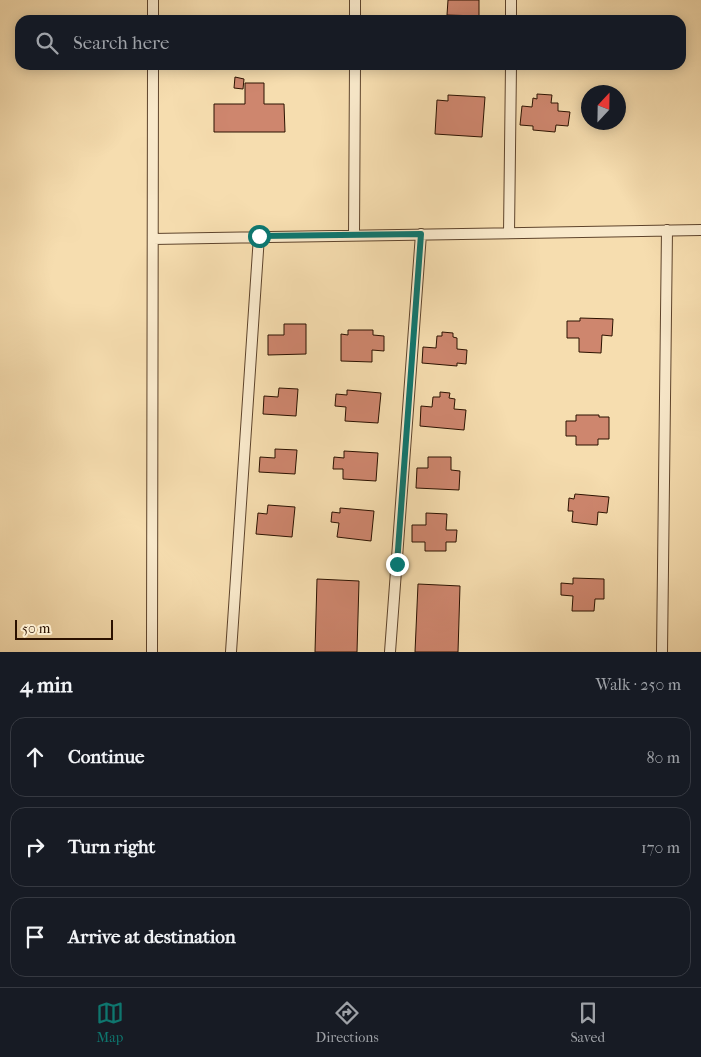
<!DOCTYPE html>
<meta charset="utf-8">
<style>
body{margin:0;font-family:"IM FELL French Canon",serif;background:#242831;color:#f1f3f6}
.compass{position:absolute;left:581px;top:85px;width:45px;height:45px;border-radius:50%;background:#171b24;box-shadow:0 2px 12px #0003;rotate:22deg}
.scale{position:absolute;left:15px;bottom:12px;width:98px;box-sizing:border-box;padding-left:5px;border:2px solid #2b1100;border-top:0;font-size:14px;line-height:18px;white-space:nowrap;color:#2b1100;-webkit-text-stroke:4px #f9e9cb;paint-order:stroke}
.stop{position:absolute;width:15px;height:15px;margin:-11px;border:4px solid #0f766e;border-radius:50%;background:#fff}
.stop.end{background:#0f766e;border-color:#fff;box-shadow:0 1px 5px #0008}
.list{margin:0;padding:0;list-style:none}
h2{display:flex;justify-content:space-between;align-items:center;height:65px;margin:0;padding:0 20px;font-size:21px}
h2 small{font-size:16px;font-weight:400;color:#9ea1a6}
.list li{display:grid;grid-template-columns:32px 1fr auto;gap:15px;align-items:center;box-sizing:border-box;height:80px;margin:0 10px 10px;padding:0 10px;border:1px solid #363941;border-radius:15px}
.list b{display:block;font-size:19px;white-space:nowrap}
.list em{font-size:16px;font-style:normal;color:#9ea1a6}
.icon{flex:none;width:28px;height:28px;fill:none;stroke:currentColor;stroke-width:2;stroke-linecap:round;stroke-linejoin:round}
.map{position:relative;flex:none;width:701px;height:652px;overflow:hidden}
.search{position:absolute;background:#171b24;box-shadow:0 2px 12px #0003;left:15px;right:15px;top:15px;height:55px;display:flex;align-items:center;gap:12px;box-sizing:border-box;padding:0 18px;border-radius:15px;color:#9ea1a6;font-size:19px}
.sheet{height:335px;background:#171b24}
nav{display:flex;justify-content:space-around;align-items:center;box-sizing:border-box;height:70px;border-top:1px solid #363941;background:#171b24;font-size:14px;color:#9ea1a6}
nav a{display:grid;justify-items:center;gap:2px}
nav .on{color:#0f766e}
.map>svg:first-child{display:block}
.building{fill:#ce866e;stroke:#2b1100}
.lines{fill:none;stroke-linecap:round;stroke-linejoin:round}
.minor-casing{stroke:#5e442c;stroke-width:12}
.minor{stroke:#f9e9cb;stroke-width:10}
.route{stroke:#0f766e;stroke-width:6}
</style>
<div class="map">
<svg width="701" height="652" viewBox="0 0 701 652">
<rect width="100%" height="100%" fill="#f6ddaf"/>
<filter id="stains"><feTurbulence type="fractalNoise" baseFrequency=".004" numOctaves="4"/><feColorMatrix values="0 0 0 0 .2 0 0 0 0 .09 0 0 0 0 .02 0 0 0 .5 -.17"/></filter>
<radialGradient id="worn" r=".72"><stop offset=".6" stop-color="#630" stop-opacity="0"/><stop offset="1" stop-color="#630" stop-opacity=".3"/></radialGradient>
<path class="building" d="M448,0h31v16l-32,-1z
M235,77l9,2 -1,10 -9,-1z
M245,83h19v21h20l1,28h-71v-28h31z
M537,94l15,1 -1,8h7v8l12,1 -2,14 -12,-1 -1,7 -22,-2v-4l-13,-1 2,-19 10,1 1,-9 4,1z
M448,95l37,2 -3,40 -47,-3 2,-34 11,1z
M580,318l33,1 -1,17 -10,-1 -1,18 -22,-1v-14h-12v-17h13z
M284,324h22v30l-38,1v-20h16z
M348,330h25v5l11,1v15l-12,-1v12l-31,-1v-27l7,1z
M442,332l11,1v4l4,1v11l10,1 -1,14 -9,-1v3l-35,-3 1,-16 13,1 1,-12h5z
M279,388l19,1 -2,27 -33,-2 1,-18 14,1z
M347,390l34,3 -3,30 -33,-2 1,-14 -11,-1 1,-12 11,1z
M440,392l10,1 -1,5 6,1 -1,10 12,1 -2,20 -44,-4 1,-20 11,1 1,-10h7z
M576,415h23v2h10v22h-11v6h-22v-9h-10v-15h10z
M275,449l22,1 -2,24 -36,-2 1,-15 15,1z
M344,451l34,2 -2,28 -33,-2v-10h-10l1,-12 10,1z
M428,457h23v13l9,1 -1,19 -43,-2 1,-20h11z
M575,494l34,3 -2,16 -9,-1 -1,13 -25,-3 1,-11h-5l1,-13 5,1z
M268,505l27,2 -3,30 -36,-3 2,-21 9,1z
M340,508l34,3 -3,30 -34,-4 2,-14 -8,-1 1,-10 8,1z
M426,513l21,1 -1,16h11l-1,12h-10v9h-21v-9h-13v-17h14z
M573,578l31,1v20h-9l-1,12h-22l1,-15 -12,-1v-12l12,1z
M317,579l42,2 -2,71h-42z
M418,584l42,2 -2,66h-43z"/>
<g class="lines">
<defs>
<path id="minor" d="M153,0v20
M355,20v-20
M511,20v-20
M509,233l2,-168
M354,234l1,-169
M153,239l548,-9
M152,652l1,-587
M231,652l28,-416
M390,652l31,-418
M662,652l5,-422"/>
</defs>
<use href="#minor" class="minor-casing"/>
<use href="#minor" class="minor"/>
</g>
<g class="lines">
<path class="route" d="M259,236l162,-2 -24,330"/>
</g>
<rect width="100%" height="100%" filter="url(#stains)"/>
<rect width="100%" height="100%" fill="url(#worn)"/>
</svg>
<svg class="compass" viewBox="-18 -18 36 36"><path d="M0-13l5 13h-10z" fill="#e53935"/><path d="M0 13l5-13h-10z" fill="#9ea1a6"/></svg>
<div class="scale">50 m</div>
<div class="stop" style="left:259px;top:236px"></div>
<div class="stop end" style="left:397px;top:564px"></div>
<div class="search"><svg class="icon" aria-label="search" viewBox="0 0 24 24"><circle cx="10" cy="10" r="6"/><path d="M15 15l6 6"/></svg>Search here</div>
</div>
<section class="sheet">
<h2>4 min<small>Walk · 250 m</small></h2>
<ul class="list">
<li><svg class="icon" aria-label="ahead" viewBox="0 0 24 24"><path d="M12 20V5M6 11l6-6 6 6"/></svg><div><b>Continue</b></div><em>80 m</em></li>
<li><svg class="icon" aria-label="right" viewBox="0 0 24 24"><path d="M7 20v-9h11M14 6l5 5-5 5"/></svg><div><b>Turn right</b></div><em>170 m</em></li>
<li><svg class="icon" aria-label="arrive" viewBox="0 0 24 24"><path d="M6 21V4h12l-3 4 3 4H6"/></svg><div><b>Arrive at destination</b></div></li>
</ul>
</section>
<nav>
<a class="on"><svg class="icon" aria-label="map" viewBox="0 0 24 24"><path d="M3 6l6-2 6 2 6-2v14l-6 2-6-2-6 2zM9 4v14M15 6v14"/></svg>Map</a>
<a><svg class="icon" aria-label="directions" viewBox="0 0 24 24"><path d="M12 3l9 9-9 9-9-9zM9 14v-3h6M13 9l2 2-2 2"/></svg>Directions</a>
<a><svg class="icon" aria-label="saved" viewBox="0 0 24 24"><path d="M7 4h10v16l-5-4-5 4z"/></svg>Saved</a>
</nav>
